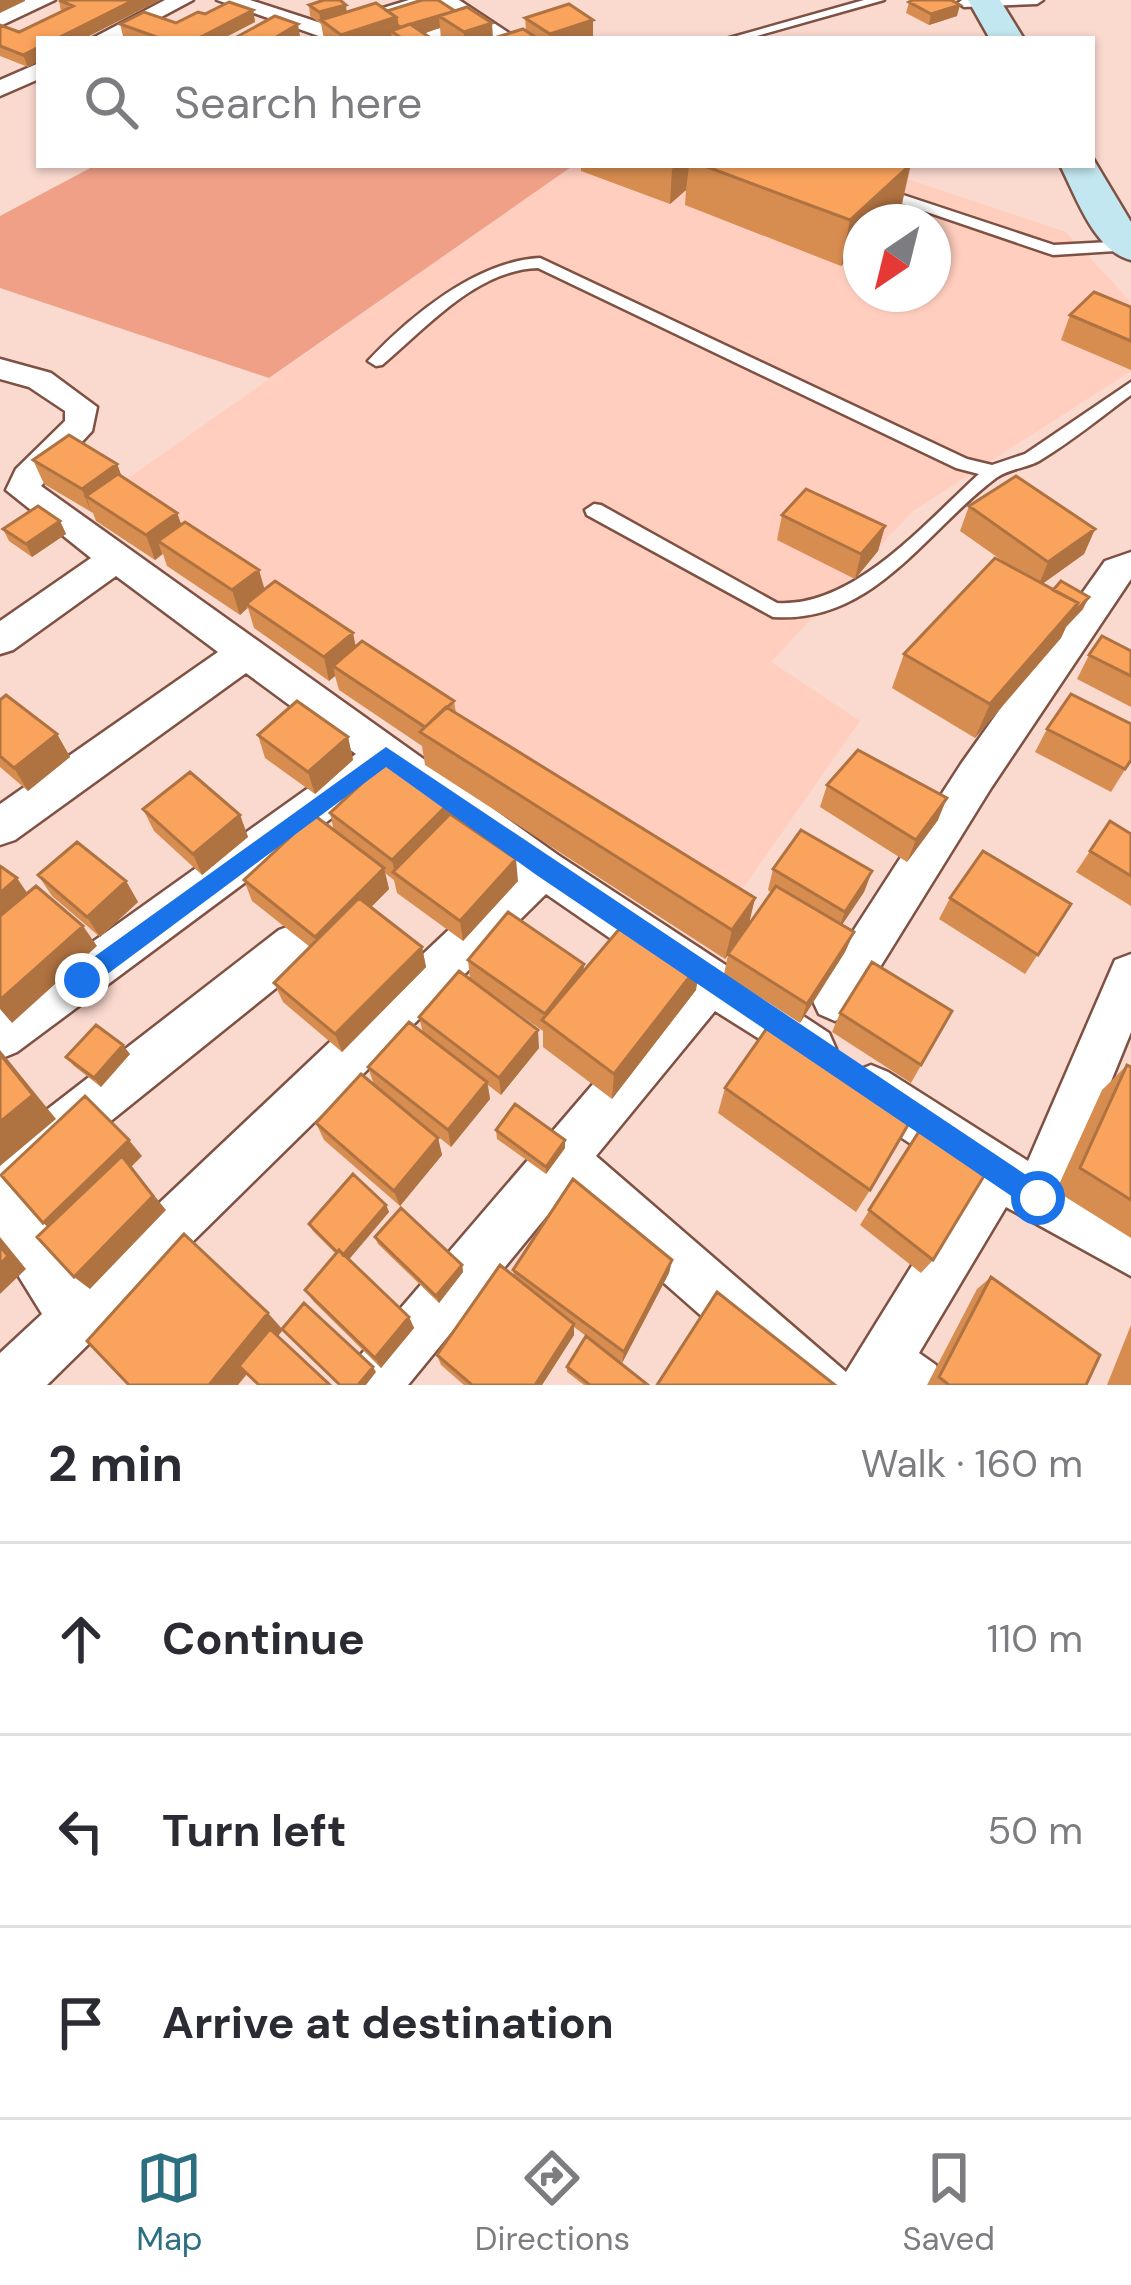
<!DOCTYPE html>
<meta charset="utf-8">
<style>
body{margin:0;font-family:"DM Sans",sans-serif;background:#f7f7f7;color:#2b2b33}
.compass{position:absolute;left:843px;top:204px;width:108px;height:108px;border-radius:50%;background:#fff;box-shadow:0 3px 9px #0004;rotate:215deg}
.stop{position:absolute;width:36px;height:36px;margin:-27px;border:9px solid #1a73e8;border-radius:50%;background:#fff}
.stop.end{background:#1a73e8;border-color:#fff;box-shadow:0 3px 12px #0008}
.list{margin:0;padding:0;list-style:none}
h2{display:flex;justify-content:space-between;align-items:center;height:156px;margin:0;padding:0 48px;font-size:51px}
h2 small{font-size:39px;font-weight:400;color:#7c7c81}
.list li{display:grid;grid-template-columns:78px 1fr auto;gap:36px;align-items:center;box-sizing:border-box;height:192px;padding:0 48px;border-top:3px solid #e1e1e2}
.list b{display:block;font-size:45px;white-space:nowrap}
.list em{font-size:39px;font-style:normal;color:#7c7c81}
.icon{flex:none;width:66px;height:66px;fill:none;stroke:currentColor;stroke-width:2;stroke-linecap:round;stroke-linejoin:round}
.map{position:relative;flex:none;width:1131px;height:1385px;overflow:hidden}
.search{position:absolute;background:#fff;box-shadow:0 3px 9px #0004;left:36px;right:36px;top:36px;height:132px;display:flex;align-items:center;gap:30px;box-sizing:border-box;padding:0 42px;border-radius:0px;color:#7c7c81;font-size:45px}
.sheet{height:732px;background:#fff}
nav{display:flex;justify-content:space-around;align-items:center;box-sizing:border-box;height:168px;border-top:3px solid #e1e1e2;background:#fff;font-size:33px;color:#7c7c81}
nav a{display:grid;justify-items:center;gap:6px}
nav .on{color:#2c6f81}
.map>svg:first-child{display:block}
.built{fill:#ffcebe;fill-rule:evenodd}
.green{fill:#efa086}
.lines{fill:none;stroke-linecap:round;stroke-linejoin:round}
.service-casing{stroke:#7e5143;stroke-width:5}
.minor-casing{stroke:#7e5143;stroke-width:5}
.secondary-casing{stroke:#7e5143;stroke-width:5}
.service{fill:#fff;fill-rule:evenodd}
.minor{fill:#fff;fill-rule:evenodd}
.secondary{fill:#c3e7f0;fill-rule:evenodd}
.wall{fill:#d78c50}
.shaded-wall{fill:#af7241}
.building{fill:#faa35d;stroke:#af7241;stroke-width:3}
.route{fill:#1a73e8}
</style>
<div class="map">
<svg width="1131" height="1385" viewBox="0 0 1131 1385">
<rect width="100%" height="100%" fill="#fad9cf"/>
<path class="built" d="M574,165h291l201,67 65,70v69l-218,140 -142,151 89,59 -145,207 -618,-428zM861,222h72v72h-72z"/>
<path class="green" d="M96,165h478l-305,213 -269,-90v-72z"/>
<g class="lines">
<defs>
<path id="service" d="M864,0h20l-138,39h-20z
M962,0h81l-6,4 -73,3 -6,-4z
M876,186l178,59 75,-4 2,9 -78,5 -182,-62 -2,-3z
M540,258l427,201 25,6 33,-11 106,-72v13c-30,22 -60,47 -92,66 -13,7 -30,8 -43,17 -71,53 -122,146 -223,139l-186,-102 -2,-5 9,-6 7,1 176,98c77,5 149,-81 202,-129l-23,-6 -418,-200c-62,2 -111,59 -156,97l-6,1 -8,-5c42,-45 109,-100 172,-103z"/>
<path id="minor" d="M25,0h30l-55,26v-15z
M165,0h28l-73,39h-29z
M217,0h33l77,25 82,-25h50l59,39h-27l-16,-10 -30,10h-34l49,-20 -21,-14 -112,34z
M39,63v16l-39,17v-16z
M0,359l51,14 46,34 -5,24 -51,55 517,369 271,178 7,16 -7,16 -17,7 -97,-61 -119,145 250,216 119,-192 -111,-74 -7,-17 7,-17 17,-7 17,7 140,89 87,-201 16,-6v78l-63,155 63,34v55l-125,-69 -87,146 17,12 8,20h-164l-216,-190 -156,190h-64l8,-20 326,-380 -132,-91 -499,491h-47v-32l42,-39 -42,-68v-100l279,-216 16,-6 16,6 7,15 -7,15 -286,230 56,87 431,-407 -125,-93 -370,275 -17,7v-51l356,-254 -110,-81 -231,167 -15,5v-41l218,-152 -102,-76 -103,74 -13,4v-33l91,-63 -85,-68 10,-21 49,-48v-10l-36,-24 -29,-8z
M1131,552v27l-140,209 -140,226 -16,7 -16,-7 -7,-15 7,-15 142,-220 144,-203z"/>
<path id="secondary" d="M968,0h32l24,39h-34z
M1092,157l39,65v38c-37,-9 -55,-64 -71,-95h32z"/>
</defs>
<use href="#service" class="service-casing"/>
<use href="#minor" class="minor-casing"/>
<use href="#secondary" class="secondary-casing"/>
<use href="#service" class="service"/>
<use href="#minor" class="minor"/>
<use href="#secondary" class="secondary"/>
</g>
<path class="wall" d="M59,0h101l-77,39h-44v22l-11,6 -28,-11v-31l19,7 42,-20z
M422,0l71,38 33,-8 -1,-12 68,21h-152l-1,-11 -17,5 9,6h-108l-3,-15 -11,-8 -1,-11 38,7 40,-1z
M909,2l48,14 -28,9 -23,-12z
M253,10l2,12 -33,17h-90l-9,-3 -3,-12 56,-1 29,-9z
M581,165h330l-10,43 -40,14v24l-20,20 -156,-61 1,-15 -16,14 -89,-33z
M1131,307v63l-70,-30 9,-25z
M33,460l84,4 5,13 55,36 4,11 83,66 92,56 98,55 2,12 299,185 -7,28 24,-33 -4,-3 5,-21 99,2 -8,21 -22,33 12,7 -9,20 -45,71 -76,-49 4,-19 -3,4 -300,-194 -3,-19 -83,-56 -4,-14 -6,5 -75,-53 -6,-20 -8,7 -73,-49 -4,-12 -8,6 -59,-39 -3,-8 -49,-29z
M969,506l126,23 -11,25 -42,30 41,25 -17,18 -5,11 -86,100 -83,-50 12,-34 103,-90 -47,-33z
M782,515l103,11 -7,25 -23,28 -78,-39z
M60,521l6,13 -34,23 -23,-16 -6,-12z
M1131,651v56l-54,-28 12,-24z
M0,700l57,34 13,23 -42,34 -28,-24z
M1047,729l84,31 -20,32 -76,-40z
M258,735l90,2 5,23 -38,34 -50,-36z
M827,785l111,35 -31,42 -87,-55z
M450,802l1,13 67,66 -55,60 -66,-48 -3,-13 -9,-7 4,16 -18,18 51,40 4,20 -84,85 -59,-50 -9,-19 36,-36 -58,-46 -8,-21 90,-49 -4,-18z
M143,809l97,6 8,22 -46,38 -48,-44z
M1110,821l21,13v72l-55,-34z
M38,875l88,6 12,21 -38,35 -48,-41z
M950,898l121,6 -46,70 -86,-55z
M468,960l116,11 112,19 -84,109 -69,-52v-16l-73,-52z
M952,1011l-41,72 -79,-51 8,-19z
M419,1017l120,31 -38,47 -13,-10 2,14 -39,48 -77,-62 -6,-18 55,-34z
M130,1054l-29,33 -27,-21 -8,-9z
M1127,1065l4,2v171l-75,-47 46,-101z
M725,1088l145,102 -14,22 -138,-99z
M316,1123l122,15 4,17 -42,51 -76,-66z
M496,1130l69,10v8l-19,26 -49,-35z
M920,1130l13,130 -12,13 -61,-48z
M386,1205l3,7 -40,47 60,58 5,11 -33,40 -67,-66 -9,-12 31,-36 -23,-23 -4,-7z
M375,1237l87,28 1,7 -24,31 -61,-59z
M672,1260l-3,13 -47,90 -30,-22 56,44h-64l-17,-13v-5l19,-31 -12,-9v8l-32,50h-78l-23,-20 -4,-10 77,-79 -1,-6z
M991,1277l95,108h-159l50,-96z
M1131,1325v60h-24z"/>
<path class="shaded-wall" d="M0,0h25v1l-25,12z
M134,0h26l-77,39h-27z
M346,5l1,11 -26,4v4l-2,-12z
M960,5l-3,11 -28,9 2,-11z
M253,10l2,12 -33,17h-25z
M439,16l1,12 -35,11 -4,-11z
M396,17l2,19 -7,-5 1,8h-51v-4z
M593,20v19h-43v-5z
M492,23l1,16h-29v-7z
M298,24l2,12 -5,3h-22z
M39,47v14l-11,6 -5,-12z
M677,165h12l-3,25 -16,14 2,-35z
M910,165l-9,43 -14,14h-26v24l-20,20 9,-46z
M117,464l9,25 -40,7 6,18 -10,-25z
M177,513l9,24 -28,4 4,13 -7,6 -9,-25z
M60,521l6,13 -34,23 -6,-13z
M885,526l-7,25 -23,28 6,-25z
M1095,529l-11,25 -46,33 10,-25z
M259,570l7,24 -20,10 1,4 -7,7 -8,-25z
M1089,597l-6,12 -17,18 -5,11 -86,100 15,-34 88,-101z
M353,633l5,24 -25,9 2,10 -6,5 -5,-24z
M57,734l13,23 -42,34 -14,-23z
M348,737l5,23 -38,34 -7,-22z
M947,798l-9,22 -31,42 9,-22z
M450,802l3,22 -58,50 -3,-14z
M240,815l8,22 -46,38 -9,-21z
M516,859l2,22 -55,60 -3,-20z
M384,868l5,21 -67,68 -7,-20z
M872,871l-8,21 -27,40 8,-20z
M17,878l15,22 -32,28v-35z
M126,881l12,21 -38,35 -13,-20z
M755,898l-7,30 -23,31 7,-29z
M83,926l14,20 -85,77 -12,-14v-9z
M854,932l-9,20 -45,71 7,-19z
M422,947l4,20 -84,85 -7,-18z
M701,962l-5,28 -84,109 2,-25z
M584,964l-1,20 -38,38v-8z
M538,1030l1,18 -38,47 -2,-17z
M123,1045l7,9 -29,33 -7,-9z
M0,1050l56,69 -56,47z
M487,1082l3,17 -39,48 -3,-17z
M438,1138l4,17 -42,51 -6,-15z
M129,1140l13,16 -11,11 35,43 -76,79 -16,-12 -14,-40 -17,-14z
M565,1140v8l-19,26v-7z
M386,1205l3,7 -43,51 -4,-7z
M0,1237l26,32 -26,25z
M672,1260l-3,13 -47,90 2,-11z
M462,1265l1,7 -24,31 -3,-7z
M268,1313l15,17 -45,55h-29z
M409,1317l5,11 -33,40 -6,-10z
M574,1324v11l-32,50h-7z
M373,1367l3,5 -10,13h-8z"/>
<path class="building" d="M134,0l-78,39h-17v8l-16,8 -23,-9v-21l19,7 54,-26 -14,-6z
M324,0h16l6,5 -27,7 -10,-7z
M422,0h16l17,11 -54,16 -4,-2 -1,-8 -9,-6z
M913,0h38l9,5 -29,9 -22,-12z
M229,2l24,8 -56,29h-35l-42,-15 24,-12 32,11 22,-11 7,2z
M376,3l20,14 -55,18 -20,-15z
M569,4l24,16 -43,14 -25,-16z
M467,7l25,16 -28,9 -25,-16z
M275,16l23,8 -25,15h-40z
M410,24l22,15h-29l-12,-8z
M523,29l11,7 -11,3h-32z
M702,165h208l-60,55z
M1094,292l37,15v34l-61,-26z
M69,435l48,29 -35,25 -49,-29z
M118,474l59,39 -31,22 -60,-39z
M1016,476l79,53 -47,33 -79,-56z
M806,489l79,37 -24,28 -79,-39z
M38,506l22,15 -34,23 -23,-15z
M185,522l74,48 -27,20 -74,-49z
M995,558l83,45 -88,101 -86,-50z
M275,581l78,52 -29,24 -78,-53z
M1061,581l28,16 -17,18 6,-12 -25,-13z
M1102,636l29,15v25l-42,-21z
M362,641l92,60 -29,26 -92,-61z
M1071,694l60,30v36l-6,9 -78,-40z
M6,695l51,39 -43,34 -14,-12v-56z
M297,701l51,36 -40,35 -50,-37z
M446,707l309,191 -23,32 -312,-198z
M858,750l89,48 -31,42 -89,-55z
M388,759l62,43 -58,58 -62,-47z
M190,772l50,43 -47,39 -50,-45z
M450,814l66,45 -56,62 -67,-49z
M314,815l70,53 -69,69 -71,-57z
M1110,821l21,13v42l-41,-25z
M801,830l71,41 -27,41 -72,-43z
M77,842l49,39 -39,36 -49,-42z
M983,851l88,53 -33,51 -88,-57z
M0,866l17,12 -17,15z
M36,886l47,40 -83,74v-84z
M776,886l78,46 -47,72 -79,-50z
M359,898l63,49 -87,87 -61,-51z
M508,912l76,52 -39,50 -77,-54z
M632,914l69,48 -87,112 -72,-54z
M872,962l80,49 -31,54 -81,-52z
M459,971l79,59 -39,48 -80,-61z
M774,1018l141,95 -45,77 -145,-102z
M409,1022l78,60 -39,48 -80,-63z
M96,1025l27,20 -29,33 -28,-21z
M0,1054l33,41 -33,27z
M1127,1065l4,2v133l-51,-32z
M361,1074l77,64 -44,53 -78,-68z
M85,1096l44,44 -86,83 -42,-48z
M515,1104l50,36 -19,27 -50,-37z
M920,1130l64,46 -51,84 -64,-50z
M122,1156l31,40 -79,81 -37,-40z
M353,1174l33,31 -43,50 -4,-5 -2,2 -28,-28z
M573,1179l99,81 -48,92 -111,-82z
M401,1208l61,57 -26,31 -61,-59z
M184,1234l84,79 -59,72h-80l-42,-44z
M0,1246l8,10 -8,8z
M339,1250l70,67 -34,41 -70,-68z
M500,1265l74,59 -39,61h-63l-35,-30z
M991,1277l109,78 -14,30h-137l-10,-8z
M717,1292l118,93h-178z
M304,1303l69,64 -15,18h-18l-58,-56z
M270,1329l60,56h-71l-20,-19z
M586,1336l62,49h-58l-23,-18z"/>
<path class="route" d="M386,747l661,442 4,9 -4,10 -9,3 -9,-3 -494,-334 -149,-107 -296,220h-17v-15z"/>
</svg>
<svg class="compass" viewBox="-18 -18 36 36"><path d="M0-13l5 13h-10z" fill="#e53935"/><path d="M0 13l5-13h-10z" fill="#7c7c81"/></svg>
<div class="stop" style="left:1038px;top:1198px"></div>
<div class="stop end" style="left:82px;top:980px"></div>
<div class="search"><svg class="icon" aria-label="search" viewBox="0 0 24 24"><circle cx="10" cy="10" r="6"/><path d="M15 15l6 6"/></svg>Search here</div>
</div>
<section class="sheet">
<h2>2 min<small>Walk · 160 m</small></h2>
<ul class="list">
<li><svg class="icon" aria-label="ahead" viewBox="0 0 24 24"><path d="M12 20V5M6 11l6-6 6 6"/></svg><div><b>Continue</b></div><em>110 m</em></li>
<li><svg class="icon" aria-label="left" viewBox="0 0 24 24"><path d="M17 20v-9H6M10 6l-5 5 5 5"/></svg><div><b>Turn left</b></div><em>50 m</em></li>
<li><svg class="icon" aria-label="arrive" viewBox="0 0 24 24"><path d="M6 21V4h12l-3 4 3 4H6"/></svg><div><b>Arrive at destination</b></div></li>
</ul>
</section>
<nav>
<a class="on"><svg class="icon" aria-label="map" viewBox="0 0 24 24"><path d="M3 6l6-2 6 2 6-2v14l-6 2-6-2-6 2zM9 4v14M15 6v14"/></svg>Map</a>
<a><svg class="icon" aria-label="directions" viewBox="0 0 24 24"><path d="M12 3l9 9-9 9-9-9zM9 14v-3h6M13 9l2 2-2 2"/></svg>Directions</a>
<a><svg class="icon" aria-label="saved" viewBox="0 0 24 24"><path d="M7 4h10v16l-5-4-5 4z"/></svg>Saved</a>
</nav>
